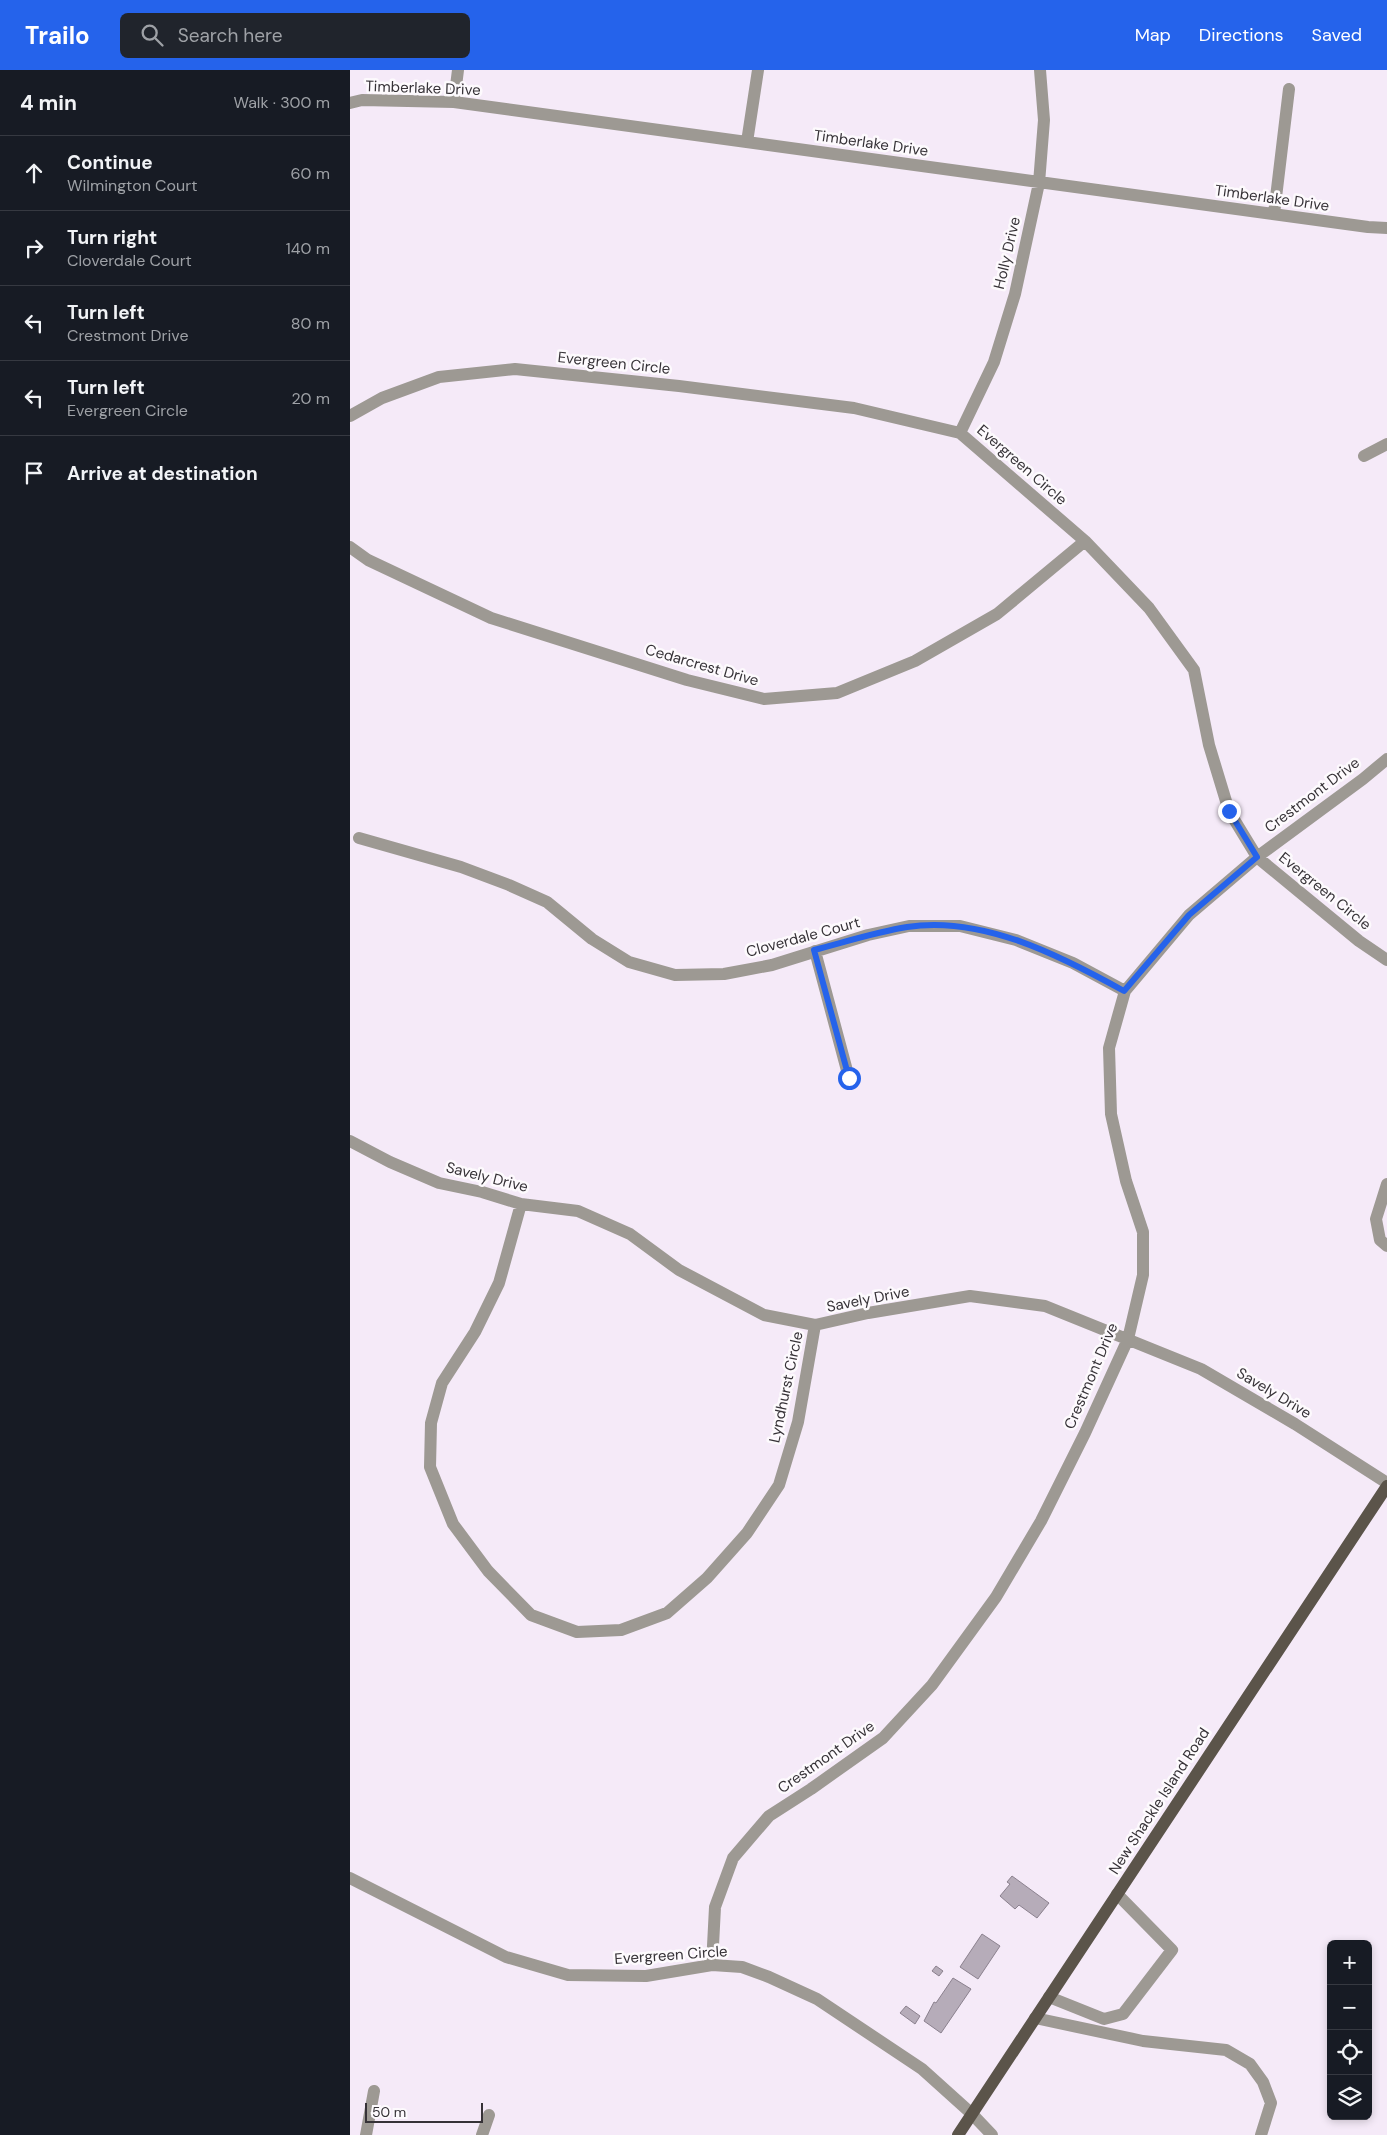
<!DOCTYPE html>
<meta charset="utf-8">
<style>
body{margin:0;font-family:"DM Sans",sans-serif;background:#20242c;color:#f1f3f6}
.controls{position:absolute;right:15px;bottom:15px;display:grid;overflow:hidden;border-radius:8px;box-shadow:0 2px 8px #0003}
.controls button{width:45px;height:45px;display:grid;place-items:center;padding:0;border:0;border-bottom:1px solid #363941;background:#171b24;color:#f1f3f6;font:25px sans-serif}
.scale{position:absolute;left:15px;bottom:12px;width:118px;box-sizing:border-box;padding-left:5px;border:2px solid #363237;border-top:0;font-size:14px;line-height:18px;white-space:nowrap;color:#363237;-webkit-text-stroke:4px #fdfafd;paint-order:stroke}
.stop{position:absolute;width:15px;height:15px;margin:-11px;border:4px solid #2563eb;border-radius:50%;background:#fff}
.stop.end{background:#2563eb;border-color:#fff;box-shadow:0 1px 5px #0008}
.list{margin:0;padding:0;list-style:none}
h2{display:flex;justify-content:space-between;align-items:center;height:65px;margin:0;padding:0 20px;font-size:21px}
h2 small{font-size:16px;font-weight:400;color:#9ea1a6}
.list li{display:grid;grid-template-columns:32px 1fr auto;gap:15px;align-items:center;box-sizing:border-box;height:75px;padding:0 20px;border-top:1px solid #363941}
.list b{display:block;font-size:19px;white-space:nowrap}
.list p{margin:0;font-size:16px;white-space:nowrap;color:#9ea1a6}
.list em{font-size:16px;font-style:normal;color:#9ea1a6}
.icon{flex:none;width:28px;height:28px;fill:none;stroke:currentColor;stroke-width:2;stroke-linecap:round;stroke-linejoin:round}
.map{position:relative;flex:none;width:1037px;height:2065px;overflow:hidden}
header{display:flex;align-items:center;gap:30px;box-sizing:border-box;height:70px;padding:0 25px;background:#2563eb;color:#fff}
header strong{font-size:24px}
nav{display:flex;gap:28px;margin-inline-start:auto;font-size:18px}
.search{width:350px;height:45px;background:#20242c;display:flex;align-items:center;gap:12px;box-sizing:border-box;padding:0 18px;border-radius:8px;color:#9ea1a6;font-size:19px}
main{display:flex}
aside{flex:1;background:#171b24}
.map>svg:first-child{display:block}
.building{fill:#b6acb9;stroke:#8b818e}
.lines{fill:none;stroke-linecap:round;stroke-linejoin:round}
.minor{stroke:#9d9993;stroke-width:12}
.major{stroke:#5b544a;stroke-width:12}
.route{stroke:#2563eb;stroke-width:6}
.labels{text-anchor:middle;stroke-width:5;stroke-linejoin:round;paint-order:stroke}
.street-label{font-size:15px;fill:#363237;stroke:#fdfafd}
</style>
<header>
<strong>Trailo</strong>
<div class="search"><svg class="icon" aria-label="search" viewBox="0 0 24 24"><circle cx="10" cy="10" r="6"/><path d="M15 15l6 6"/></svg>Search here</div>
<nav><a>Map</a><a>Directions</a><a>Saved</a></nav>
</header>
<main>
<aside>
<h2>4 min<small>Walk · 300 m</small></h2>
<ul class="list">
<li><svg class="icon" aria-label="ahead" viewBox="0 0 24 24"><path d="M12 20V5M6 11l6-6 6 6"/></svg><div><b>Continue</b><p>Wilmington Court</p></div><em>60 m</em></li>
<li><svg class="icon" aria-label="right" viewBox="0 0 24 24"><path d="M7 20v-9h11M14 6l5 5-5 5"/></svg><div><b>Turn right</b><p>Cloverdale Court</p></div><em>140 m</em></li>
<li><svg class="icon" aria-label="left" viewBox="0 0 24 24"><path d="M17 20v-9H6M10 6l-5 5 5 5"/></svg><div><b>Turn left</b><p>Crestmont Drive</p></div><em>80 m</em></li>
<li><svg class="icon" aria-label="left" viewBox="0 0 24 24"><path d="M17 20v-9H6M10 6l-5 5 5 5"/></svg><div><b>Turn left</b><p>Evergreen Circle</p></div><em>20 m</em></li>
<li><svg class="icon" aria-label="arrive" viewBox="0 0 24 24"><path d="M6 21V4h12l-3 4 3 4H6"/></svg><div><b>Arrive at destination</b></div></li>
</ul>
</aside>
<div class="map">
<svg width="1037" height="2065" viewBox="0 0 1037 2065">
<rect width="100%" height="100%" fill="#f5eaf8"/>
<path class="building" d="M662,1806l37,27 -12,15 -18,-13 -4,4 -15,-13 10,-12 -3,-2z
M632,1864l18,12 -22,33 -18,-12z
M586,1896l7,5 -4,5 -7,-5z
M603,1908l18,11 -30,44 -17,-12 10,-19 2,1z
M556,1936l14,10 -5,8 -15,-11z"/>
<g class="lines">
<path class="minor" d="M104,32l4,-32
M0,33l12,-3 92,2 914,125 19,1
M397,72l11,-72
M924,144l15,-125
M0,346l32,-18 57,-21 76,-8 164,17 175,22 106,25 125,108 64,67 45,62 15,75 20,66 28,46 102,84 28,19
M610,363l34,-71 21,-68 24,-111 5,-63 -4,-50
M1014,386l23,-12
M0,477l18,13 123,58 196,62 77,19 73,-6 78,-32 82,-47 88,-73
M9,768l102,29 48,18 38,17 45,37 37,23 46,13 49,-1 48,-9 96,-30 41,-9h51l56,14 57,23 52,28
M465,881l34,127
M0,1071l40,21 49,21 43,9 39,12 57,7 52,23 49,36 85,45 51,10 53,-12 102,-17 75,10 156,63 94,55 92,59
M1037,1114l-11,35 4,21 7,6
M171,1134l-22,79 -24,49 -33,51 -11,40 -1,44 23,57 35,47 43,44 46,17 44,-2 46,-17 40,-35 40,-45 32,-48 19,-63 17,-97
M0,1808l156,79 62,18 78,1 66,-11 30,2 27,10 48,22 105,70 50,45 20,21
M362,1895l3,-58 18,-49 36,-42 42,-27 72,-51 49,-53 64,-88 45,-76 44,-88 43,-94 15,-64v-43l-17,-51 -15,-67 -2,-66 16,-57 64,-76 68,-58 106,-78 24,-20
M699,1927l55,22 19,-5 49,-64 -55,-56
M685,1948l108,23 83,9 24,14 13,18 8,21 -10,32
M16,2065l8,-44
M132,2065l7,-20"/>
<path class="major" d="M608,2065l429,-649"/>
</g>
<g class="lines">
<path class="route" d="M499,1008l-35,-128c31,-8 62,-18 93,-23 75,-12 154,29 217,64l65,-76 68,-58 -28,-46"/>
</g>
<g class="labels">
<g class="street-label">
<text transform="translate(73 18) rotate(2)" y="5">Timberlake Drive</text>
<text transform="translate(521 73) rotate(8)" y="5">Timberlake Drive</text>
<text transform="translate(922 128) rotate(8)" y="5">Timberlake Drive</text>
<text transform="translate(657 183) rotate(-77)" y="5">Holly Drive</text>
<text transform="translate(264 293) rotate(6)" y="5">Evergreen Circle</text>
<text transform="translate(672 395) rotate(41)" y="5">Evergreen Circle</text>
<text transform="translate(352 595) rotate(16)" y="5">Cedarcrest Drive</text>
<text transform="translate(962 725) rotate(-37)" y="5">Crestmont Drive</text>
<text transform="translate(975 821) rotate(39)" y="5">Evergreen Circle</text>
<text transform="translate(453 867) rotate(-15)" y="5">Cloverdale Court</text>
<text transform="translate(137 1107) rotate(14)" y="5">Savely Drive</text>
<text transform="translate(518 1229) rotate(-11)" y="5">Savely Drive</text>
<text transform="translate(741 1306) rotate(-67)" y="5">Crestmont Drive</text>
<text transform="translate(436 1317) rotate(-78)" y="5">Lyndhurst Circle</text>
<text transform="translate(924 1323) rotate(31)" y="5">Savely Drive</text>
<text transform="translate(476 1687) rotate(-35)" y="5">Crestmont Drive</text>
<text transform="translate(809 1731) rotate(-57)" y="5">New Shackle Island Road</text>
<text transform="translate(321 1885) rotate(-4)" y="5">Evergreen Circle</text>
</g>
</g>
</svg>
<div class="controls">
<button>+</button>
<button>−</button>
<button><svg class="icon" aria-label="locate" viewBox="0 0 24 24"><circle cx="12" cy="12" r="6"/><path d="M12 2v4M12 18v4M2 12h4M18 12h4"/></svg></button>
<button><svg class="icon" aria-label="layers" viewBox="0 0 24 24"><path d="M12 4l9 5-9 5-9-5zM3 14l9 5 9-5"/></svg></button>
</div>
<div class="scale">50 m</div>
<div class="stop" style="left:499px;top:1008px"></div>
<div class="stop end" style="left:879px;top:741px"></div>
</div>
</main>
